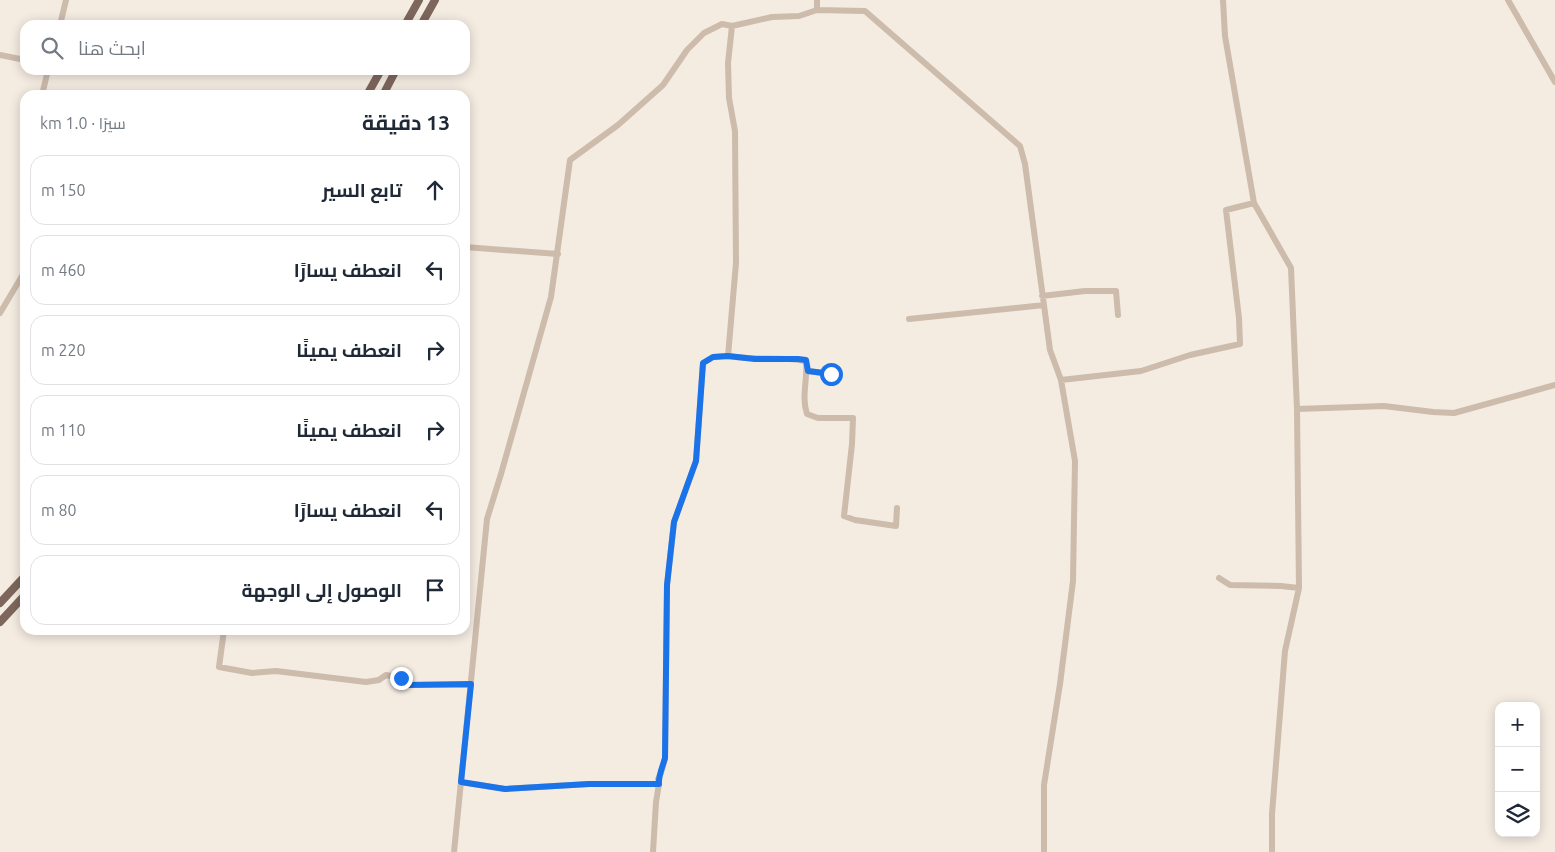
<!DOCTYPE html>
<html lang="ar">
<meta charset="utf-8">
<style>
body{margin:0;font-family:Ubuntu,Cairo,sans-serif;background:#f2f2f3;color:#1f2937;direction:rtl}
.controls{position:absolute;right:15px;bottom:15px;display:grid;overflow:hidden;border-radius:10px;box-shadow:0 2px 12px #0003}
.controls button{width:45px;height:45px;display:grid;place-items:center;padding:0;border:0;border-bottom:1px solid #e0e1e3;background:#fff;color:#1f2937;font:25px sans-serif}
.stop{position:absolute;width:15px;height:15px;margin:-11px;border:4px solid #1a73e8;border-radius:50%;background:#fff}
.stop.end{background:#1a73e8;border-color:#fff;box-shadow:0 1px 5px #0008}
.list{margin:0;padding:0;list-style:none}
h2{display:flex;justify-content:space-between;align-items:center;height:65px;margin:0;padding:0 20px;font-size:21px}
h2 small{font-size:16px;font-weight:400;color:#747a83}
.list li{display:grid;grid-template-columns:32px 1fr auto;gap:15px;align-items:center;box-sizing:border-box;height:70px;margin:0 10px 10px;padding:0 10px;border:1px solid #e0e1e3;border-radius:15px}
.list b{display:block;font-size:19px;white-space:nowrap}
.list em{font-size:16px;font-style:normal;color:#747a83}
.icon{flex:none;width:28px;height:28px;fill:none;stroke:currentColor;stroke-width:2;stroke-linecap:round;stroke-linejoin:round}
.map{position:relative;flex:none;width:1555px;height:852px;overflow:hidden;direction:ltr}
.search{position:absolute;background:#fff;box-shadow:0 2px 12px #0003;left:20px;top:20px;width:450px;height:55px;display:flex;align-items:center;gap:12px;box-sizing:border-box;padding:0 18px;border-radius:15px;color:#747a83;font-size:19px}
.panel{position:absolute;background:#fff;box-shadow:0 2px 12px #0003;left:20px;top:90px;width:450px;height:545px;border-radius:15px;direction:rtl}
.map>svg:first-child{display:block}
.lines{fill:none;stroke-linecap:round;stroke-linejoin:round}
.minor{stroke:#cdbbac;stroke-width:6}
.major{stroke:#7d675c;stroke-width:8}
.route{stroke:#1a73e8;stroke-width:6}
</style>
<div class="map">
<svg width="1555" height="852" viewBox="0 0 1555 852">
<rect width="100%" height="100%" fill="#f4ebe1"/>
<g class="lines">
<path class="minor" d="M1223,0l2,36 29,167 37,65 6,141 2,179 -14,63 -13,163v38
M1508,0l47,82
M817,10v-10
M60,25l6,-25
M0,55l25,5
M42,95l6,-25
M25,157v9
M465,247l93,7
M1042,296l43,-5h31l2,24
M0,313l25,-42
M909,319l135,-14
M728,356c26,5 52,0 78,5 2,17 -5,36 1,53l11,4h35l-1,26 -8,72 11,4 41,6 1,-18
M808,371l23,3
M1061,380l80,-9 49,-16 50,-11 -1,-26 -13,-108 28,-7
M1297,409l87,-3 49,6 21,1 101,-28
M1219,578l11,7 51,1 18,2
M224,630l-5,37 33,6 24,-2 90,11 13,-2 7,-5 15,3 4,7h66
M461,782l44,7 84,-5h70
M454,852l33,-333 14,-45 50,-177 19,-137 48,-35 45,-40 24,-35 17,-17 18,-9 10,2
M653,852l3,-50 3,-18 -1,-5 3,-6 4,-15 2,-173 7,-63 22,-61 7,-98 10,-6 15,-1 8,-93 -1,-132 -6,-33 -1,-35 4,-37 40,-9 27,-1 18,-6 48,1 155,135 5,18 25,186 11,30 14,81 -2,120 -13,103 -16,101v67"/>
<path class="major" d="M405,25l14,-25
M421,25l14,-25
M367,95l14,-25
M383,95l13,-25
M0,603l25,-27
M0,622l25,-27"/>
</g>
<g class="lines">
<path class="route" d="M401,678l4,7 66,-1 -10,98 44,7 84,-5h70c-1,-8 4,-18 6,-26l2,-173 7,-63 22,-61 7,-98 10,-6 15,-1 27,3h43l8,1 2,11 23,3"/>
</g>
</svg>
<div class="controls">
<button>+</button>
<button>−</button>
<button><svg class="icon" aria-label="layers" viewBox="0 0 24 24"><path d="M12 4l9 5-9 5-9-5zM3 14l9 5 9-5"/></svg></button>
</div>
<div class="stop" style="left:831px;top:374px"></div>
<div class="stop end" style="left:401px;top:678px"></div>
<div class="search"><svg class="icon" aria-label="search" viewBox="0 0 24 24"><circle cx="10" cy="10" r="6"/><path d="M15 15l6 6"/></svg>ابحث هنا</div>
<section class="panel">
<h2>13 دقيقة<small>سيرًا · 1.0 km</small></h2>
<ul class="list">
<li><svg class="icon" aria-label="ahead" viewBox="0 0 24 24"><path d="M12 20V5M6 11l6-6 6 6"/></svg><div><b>تابع السير</b></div><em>150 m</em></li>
<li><svg class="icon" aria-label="left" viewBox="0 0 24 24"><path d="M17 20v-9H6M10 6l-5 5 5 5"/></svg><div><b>انعطف يسارًا</b></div><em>460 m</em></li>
<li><svg class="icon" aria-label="right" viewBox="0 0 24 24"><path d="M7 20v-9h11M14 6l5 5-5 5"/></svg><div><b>انعطف يمينًا</b></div><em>220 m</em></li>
<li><svg class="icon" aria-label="right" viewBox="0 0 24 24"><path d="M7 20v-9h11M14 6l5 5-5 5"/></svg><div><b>انعطف يمينًا</b></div><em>110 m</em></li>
<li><svg class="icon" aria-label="left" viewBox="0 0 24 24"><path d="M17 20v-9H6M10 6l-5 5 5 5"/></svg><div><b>انعطف يسارًا</b></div><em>80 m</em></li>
<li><svg class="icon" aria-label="arrive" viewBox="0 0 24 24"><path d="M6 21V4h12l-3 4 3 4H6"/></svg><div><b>الوصول إلى الوجهة</b></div></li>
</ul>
</section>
</div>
